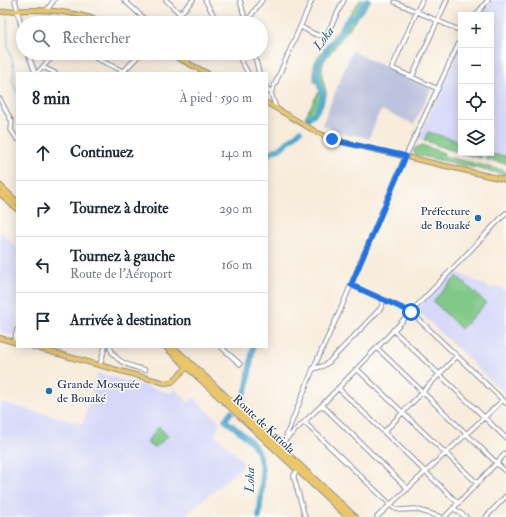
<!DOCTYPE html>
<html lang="fr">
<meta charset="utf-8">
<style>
body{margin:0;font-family:"IM FELL Double Pica",serif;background:#f2f2f3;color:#1f2937}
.controls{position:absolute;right:12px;top:12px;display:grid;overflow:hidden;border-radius:0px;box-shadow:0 2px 10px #0003}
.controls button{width:36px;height:36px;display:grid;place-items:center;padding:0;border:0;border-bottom:1px solid #e0e1e3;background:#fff;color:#1f2937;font:20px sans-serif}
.stop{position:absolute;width:12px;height:12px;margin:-9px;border:3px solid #1a73e8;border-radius:50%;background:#fff}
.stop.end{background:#1a73e8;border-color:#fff;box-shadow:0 1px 4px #0008}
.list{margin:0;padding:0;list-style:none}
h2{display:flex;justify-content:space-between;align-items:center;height:52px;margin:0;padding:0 16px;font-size:17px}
h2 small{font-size:13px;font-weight:400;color:#747a83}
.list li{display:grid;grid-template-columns:26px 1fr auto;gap:12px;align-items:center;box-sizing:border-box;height:56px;padding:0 16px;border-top:1px solid #e0e1e3}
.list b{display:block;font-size:15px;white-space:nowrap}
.list p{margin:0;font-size:13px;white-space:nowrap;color:#747a83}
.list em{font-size:13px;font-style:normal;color:#747a83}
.icon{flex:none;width:22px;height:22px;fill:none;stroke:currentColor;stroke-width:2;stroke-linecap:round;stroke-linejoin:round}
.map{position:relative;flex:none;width:506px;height:517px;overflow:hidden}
.search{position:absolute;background:#fff;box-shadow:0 2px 10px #0003;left:16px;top:16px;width:252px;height:44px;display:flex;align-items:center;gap:10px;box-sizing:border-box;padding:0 14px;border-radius:22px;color:#747a83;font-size:15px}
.panel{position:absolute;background:#fff;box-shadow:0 2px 10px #0003;left:16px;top:72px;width:252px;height:276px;border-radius:0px}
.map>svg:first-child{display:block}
.built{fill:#d5d8f9}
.industrial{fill:#bdc3de}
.green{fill:#7fc885;stroke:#4d7c72}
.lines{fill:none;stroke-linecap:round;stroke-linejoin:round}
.stream{stroke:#4fa8cd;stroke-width:1}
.river{stroke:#4fa8cd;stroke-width:5.5}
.minor-casing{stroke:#8a8e9c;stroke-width:5.5}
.major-casing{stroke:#8a8e9c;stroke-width:6}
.highway-casing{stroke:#8a8e9c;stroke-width:7}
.minor{stroke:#fff;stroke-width:3.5}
.major{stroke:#ebc669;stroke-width:4}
.highway{stroke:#ebc669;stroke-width:5}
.route{stroke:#1a73e8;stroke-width:5}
.poi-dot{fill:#1f6fb2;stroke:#fdfcf7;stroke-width:1.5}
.labels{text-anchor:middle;stroke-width:3;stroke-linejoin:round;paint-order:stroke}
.poi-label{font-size:12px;fill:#1b2f5e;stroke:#fdfcf7;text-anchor:end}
.street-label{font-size:12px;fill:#1b2f5e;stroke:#fdfcf7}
.water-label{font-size:13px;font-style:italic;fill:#305f8a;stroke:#fdfcf7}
</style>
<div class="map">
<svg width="506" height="517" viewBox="0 0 506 517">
<rect width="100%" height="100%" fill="#fdfcf7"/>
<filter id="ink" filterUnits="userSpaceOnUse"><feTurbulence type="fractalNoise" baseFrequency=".025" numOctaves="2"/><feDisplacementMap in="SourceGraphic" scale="8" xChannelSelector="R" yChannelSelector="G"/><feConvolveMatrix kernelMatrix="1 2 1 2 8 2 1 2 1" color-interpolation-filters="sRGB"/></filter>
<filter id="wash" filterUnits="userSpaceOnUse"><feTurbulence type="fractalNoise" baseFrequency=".012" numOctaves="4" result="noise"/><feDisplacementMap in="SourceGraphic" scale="16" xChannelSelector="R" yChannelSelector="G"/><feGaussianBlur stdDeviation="0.9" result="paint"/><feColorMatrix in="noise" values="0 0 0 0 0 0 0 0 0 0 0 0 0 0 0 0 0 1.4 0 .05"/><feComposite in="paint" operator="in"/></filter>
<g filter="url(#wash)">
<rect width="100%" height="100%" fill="#f8ecdb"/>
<path class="built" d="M492,0h14v164l-51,-12 -16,-5 -19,-9v-3l41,-87v105h30v-138h-10z
M0,232l17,15v78l-3,11 -14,-4z
M454,271l36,17 9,-2 7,6v103l-89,-85z
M97,373l74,20 4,-4 14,14 5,-5 26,24 -5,13 28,26v5l-60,51h-183v-115l83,22z"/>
<path class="industrial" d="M352,51l78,37 1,2 -17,34 -32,-14 -5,7 -8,22 -17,-5 -1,2 -29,-11z"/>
<path class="green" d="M360,0h11l-47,61 -2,6v10l4,14v5l-16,24 -5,-3 14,-26 -2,-8 -3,-1v-18l4,-7z
M428,132l31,9 2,1v11h18l2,1v4c-20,-5 -38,-10 -57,-18z
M422,145l22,8 -1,3 63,15v4l-90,-20 -2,-2v-4z
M488,154l18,2v8l-21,-5z
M457,276l29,27 -25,26 -28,-28z
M159,427l9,9 -12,11 -5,-1 -3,-2v-4z"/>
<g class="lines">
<path class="stream" d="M365,0l1,1
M7,18l1,29 6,19 -1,16 4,11"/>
<path class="river" d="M308,119c2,-4 5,-3 7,-6 13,-17 6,-20 2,-37 -1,-4 1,-9 1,-13 5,-5 9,-10 10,-17l10,-9 3,-7 5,-4 -1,-3 5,-6 4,1 13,-18
M267,156l6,-5 7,-2 20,-18
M242,400l5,-13 6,-40
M231,412l-6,8c2,3 6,4 9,7 6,5 14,11 19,17 15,21 8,49 6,73"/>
</g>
</g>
<g filter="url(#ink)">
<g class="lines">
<defs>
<path id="minor" d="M15,0l8,34
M124,0l25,23
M166,0l14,14
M205,0l13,23
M240,0l6,23
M422,0l-30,68 46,21
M395,2l66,29
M47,10l7,-10
M476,15l12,-15
M84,23l5,-6
M171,23l22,-23
M246,23l16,-23
M301,27c9,4 18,13 27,5l16,-32
M28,53l7,20
M85,53l42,20
M237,53l11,20
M254,53l5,20
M186,62l8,-9
M43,67l12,6
M123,72l18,-19
M37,73l19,-20
M412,77l35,-77
M267,88l4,5 5,15
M271,93l41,-93
M0,99l12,23 -1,8 6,9
M351,285l60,27 95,91
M393,330l113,108
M14,342l3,-12
M110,347c5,16 21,19 35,23
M221,347l19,17
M377,348l129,124
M100,365l5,-18
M313,369l10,-3 6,-4 52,-54 3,-8
M357,369l120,114
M338,388l120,115
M322,405l86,84
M305,423l89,85 6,2 15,-1 26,8
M384,432l73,-76
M285,440l37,-35 184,-192
M280,447l4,-6 29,-72 26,-56 63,-149 59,-125
M298,469l-4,6v3l11,39
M453,508l13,9
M377,517l126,-117
M445,517l61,-64
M486,517l20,-21"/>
<path id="major" d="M0,12c35,-4 72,-2 105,11
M168,53l39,20
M267,103l51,30 24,9 164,38
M0,338l17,5
M33,347l132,36 7,-1 16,-16"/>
<path id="highway" d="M0,186l17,16
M0,193l17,16
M166,347l182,170
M173,347l182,170"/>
</defs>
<use href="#minor" class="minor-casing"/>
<use href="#major" class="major-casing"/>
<use href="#highway" class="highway-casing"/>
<use href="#minor" class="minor"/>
<use href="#major" class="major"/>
<use href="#highway" class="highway"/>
</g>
</g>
<g class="lines" filter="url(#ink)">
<path class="route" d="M332,139l10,3 64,14 -55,129 60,27"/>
</g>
<g class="poi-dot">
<circle cx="478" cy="218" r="4"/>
<circle cx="49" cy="391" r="4"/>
</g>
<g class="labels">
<g class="poi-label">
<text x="470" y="215">Préfecture<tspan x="470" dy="14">de Bouaké</tspan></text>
<text x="57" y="388" text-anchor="start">Grande Mosquée<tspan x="57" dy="14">de Bouaké</tspan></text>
</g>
<g class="street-label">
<text transform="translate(264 424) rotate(43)" y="4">Route de Katiola</text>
</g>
<g class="water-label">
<text transform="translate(323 38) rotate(-54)" y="5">Loka</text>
<text transform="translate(249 480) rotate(-89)" y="5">Loka</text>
</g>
</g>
</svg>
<div class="controls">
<button>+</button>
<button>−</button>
<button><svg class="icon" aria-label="locate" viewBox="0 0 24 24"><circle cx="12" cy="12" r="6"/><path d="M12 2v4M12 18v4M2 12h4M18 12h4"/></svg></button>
<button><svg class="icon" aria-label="layers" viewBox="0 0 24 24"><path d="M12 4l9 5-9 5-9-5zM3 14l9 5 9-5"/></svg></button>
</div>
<div class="stop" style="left:411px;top:312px"></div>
<div class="stop end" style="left:332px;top:139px"></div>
<div class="search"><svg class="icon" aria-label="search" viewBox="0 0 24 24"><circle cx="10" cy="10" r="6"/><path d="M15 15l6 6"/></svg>Rechercher</div>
<section class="panel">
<h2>8 min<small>À pied · 590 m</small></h2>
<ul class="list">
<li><svg class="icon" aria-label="ahead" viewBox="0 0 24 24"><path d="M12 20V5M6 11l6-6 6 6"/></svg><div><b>Continuez</b></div><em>140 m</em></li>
<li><svg class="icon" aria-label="right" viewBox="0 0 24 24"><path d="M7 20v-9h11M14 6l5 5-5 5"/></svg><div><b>Tournez à droite</b></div><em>290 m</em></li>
<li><svg class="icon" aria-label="left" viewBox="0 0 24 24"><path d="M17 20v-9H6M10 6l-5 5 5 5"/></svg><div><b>Tournez à gauche</b><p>Route de l'Aéroport</p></div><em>160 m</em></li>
<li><svg class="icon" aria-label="arrive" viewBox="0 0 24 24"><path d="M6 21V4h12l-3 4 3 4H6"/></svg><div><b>Arrivée à destination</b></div></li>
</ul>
</section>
</div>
